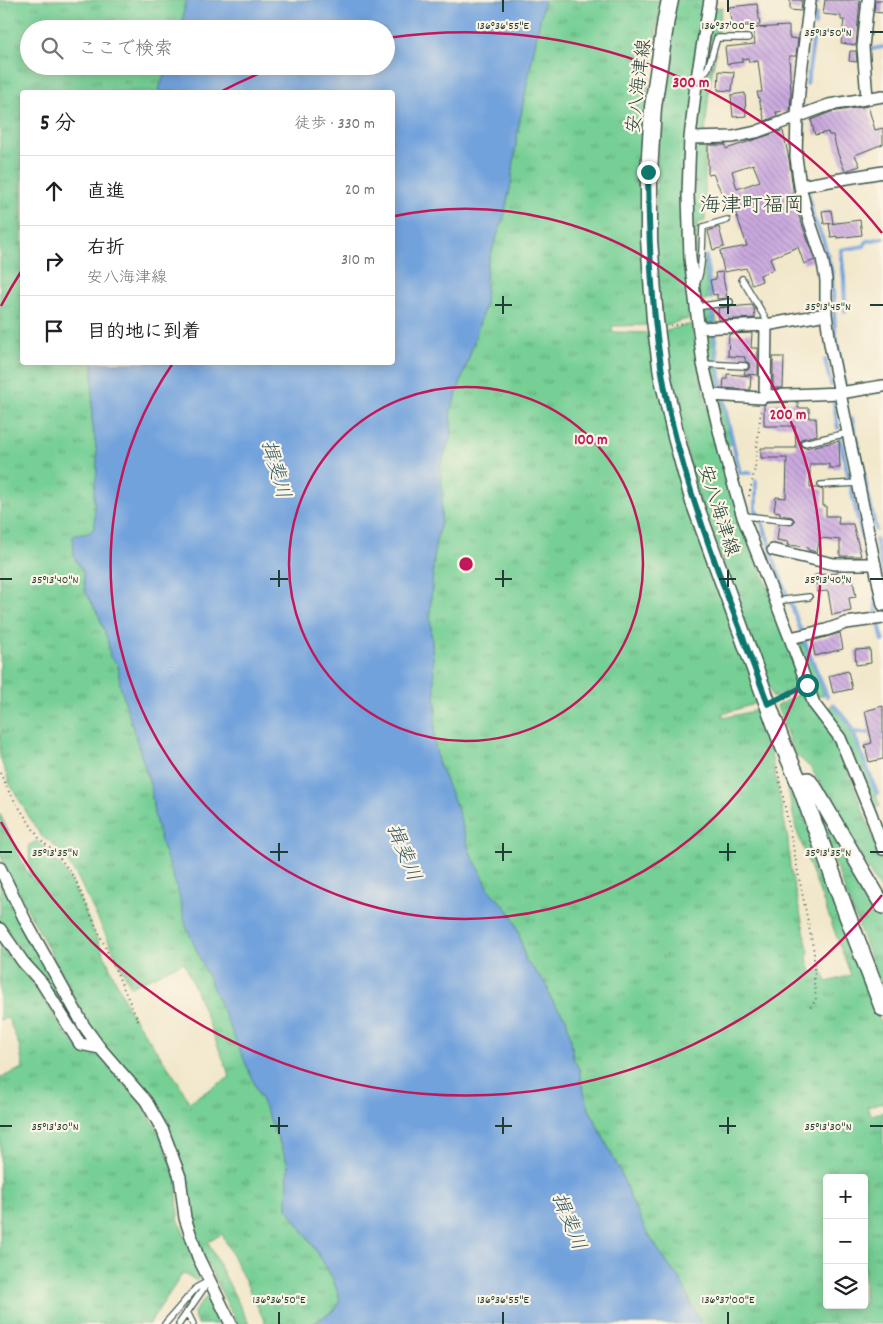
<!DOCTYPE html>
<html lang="ja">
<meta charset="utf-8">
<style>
body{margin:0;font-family:Dekko,"Klee One",sans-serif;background:#f6f6f6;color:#202124}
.controls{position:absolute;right:15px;bottom:15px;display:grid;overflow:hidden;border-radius:5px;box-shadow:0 2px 12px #0003}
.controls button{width:45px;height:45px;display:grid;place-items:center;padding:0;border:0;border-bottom:1px solid #e0e0e0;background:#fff;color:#202124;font:25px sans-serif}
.stop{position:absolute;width:15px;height:15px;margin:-11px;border:4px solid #0f766e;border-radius:50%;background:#fff}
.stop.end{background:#0f766e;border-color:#fff;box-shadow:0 1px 5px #0008}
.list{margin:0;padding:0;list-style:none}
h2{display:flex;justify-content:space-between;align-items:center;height:65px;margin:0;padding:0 20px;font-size:21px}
h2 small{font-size:16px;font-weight:400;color:#757577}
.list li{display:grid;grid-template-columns:32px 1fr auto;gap:15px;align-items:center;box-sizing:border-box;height:70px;padding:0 20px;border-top:1px solid #e0e0e0}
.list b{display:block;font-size:19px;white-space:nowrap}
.list p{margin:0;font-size:16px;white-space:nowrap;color:#757577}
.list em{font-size:16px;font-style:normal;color:#757577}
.icon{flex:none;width:28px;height:28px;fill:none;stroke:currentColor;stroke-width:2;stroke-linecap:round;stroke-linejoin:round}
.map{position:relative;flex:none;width:883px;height:1324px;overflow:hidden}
.search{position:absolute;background:#fff;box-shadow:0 2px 12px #0003;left:20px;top:20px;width:375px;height:55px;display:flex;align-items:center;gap:12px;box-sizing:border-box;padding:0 18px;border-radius:28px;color:#757577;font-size:19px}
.panel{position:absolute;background:#fff;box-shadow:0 2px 12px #0003;left:20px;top:90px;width:375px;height:275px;border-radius:5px}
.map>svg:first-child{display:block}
.grass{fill:url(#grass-tufts);stroke:#4a8664;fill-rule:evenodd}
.water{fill:#72a2dc;stroke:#487088}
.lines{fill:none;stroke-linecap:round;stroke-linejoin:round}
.stream{stroke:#72a2dc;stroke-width:4}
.building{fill:url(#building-back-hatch);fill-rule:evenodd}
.service-casing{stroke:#3e564b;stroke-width:8}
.minor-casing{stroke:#3e564b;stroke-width:14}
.tertiary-casing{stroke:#3e564b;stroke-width:18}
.secondary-casing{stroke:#3e564b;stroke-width:19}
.path{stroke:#3e564b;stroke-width:2;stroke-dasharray:1 4;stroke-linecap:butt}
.service{stroke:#fff;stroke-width:5.5}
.minor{stroke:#fff;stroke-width:11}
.tertiary{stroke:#fff;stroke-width:15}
.secondary{stroke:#fff;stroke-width:16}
.route{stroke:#0f766e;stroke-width:6}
.ticks{fill:none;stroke:#1f3d34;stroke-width:2}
.ring{fill:none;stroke:#c2185b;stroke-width:2.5}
.labels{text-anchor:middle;stroke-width:4.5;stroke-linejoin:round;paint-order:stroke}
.street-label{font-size:19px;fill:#1f3d34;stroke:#fcf5e5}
.water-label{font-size:20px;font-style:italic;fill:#385b66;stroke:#fcf5e5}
.quarter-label{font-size:21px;fill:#1f3d34;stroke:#fcf5e5}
.ticks-label{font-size:12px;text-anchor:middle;fill:#1f3d34;stroke:#fcf5e5;stroke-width:4.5;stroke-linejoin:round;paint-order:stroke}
.centre{fill:#c2185b;stroke:#fcf5e5;stroke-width:2.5}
.ring-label{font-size:15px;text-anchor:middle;font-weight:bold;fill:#c2185b;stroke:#fcf5e5;stroke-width:4.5;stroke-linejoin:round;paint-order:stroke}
</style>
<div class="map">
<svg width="883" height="1324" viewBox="0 0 883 1324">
<defs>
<pattern id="grass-tufts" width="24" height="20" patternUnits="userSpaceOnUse" patternTransform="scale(1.25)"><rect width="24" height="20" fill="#76cf95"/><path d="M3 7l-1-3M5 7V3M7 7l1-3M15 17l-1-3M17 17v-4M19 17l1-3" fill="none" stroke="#60a97a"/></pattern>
<pattern id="building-back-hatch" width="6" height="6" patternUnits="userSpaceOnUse" patternTransform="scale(1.25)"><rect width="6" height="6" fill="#cba9df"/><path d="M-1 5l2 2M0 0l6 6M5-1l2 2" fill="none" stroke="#a48bb6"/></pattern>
</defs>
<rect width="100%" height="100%" fill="#fcf5e5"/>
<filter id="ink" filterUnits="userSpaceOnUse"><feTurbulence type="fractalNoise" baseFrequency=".02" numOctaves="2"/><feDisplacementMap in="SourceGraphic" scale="10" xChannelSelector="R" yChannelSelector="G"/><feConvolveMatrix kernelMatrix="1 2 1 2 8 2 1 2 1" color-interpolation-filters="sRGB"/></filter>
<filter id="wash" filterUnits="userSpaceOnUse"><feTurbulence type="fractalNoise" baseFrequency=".0096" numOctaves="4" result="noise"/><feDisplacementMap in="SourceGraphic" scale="20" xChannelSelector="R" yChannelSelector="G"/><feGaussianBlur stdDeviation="1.12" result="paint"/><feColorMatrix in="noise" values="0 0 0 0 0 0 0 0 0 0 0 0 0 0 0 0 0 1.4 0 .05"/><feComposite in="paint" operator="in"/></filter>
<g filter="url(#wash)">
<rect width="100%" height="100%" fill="#f1e7cb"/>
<path class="grass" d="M0,0h186l-5,29h-152v37h139l-10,26h-136v270l71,1 -1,57 5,33v19l-3,20 1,33c-2,10 -12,9 -21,10v22l9,15 2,19 14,25 9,25 2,16 8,7 2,21 31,103 3,26 8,31 53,146 60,140 13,33 -1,43 25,37 21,35 7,21 -4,9 -23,15h-47l-44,-90 -14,8 41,82h-12l-36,-74 -10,-32 -5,-42 -17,-43 -81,-110 -83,-156 -5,-13v-40l30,64 -1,-33 8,-4 18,17 15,21 60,133 49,71 10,19 41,-25 -28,-71 -18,-44 -53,25 -53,-109 -16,-24 -10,-11 -12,-8 -29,-49 -11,-28z
M544,0h118l-12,67 -5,61 4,197 -37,1v6l38,1 110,369 -38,12 1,4 40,-9 11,26 -3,19 17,86 2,27 19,86 -2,4 4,16 11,-3 5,12 24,-7 -55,-146 -14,-71 101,270v75l-16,4 4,8 12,-3v212h-182l-21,-45 -11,-13 -23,-35 -13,-27 -14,-35 -30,-60 -8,-27 -2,-13 -6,-11 -2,-18 -5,-22 -10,-12 -7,-11 -2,-10 -21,-24 -9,-34 -7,-15 -20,-21 -20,-39 -13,-44 -19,-46 -4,-23 2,-32 -6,-93 5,-69 6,-22 1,-34 -2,-22 12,-34 -2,-20 18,-52 17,-56 2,-40 17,-49 7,-32 7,-55zM827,1178h37v127h-37z
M675,0h30l-20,248 7,70 -30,8 -7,-85 3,-115z
M722,7l-4,27 -5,1 -9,35 8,-59 5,-3z
M716,52l-7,39 -4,42h-3l-7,-7 4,-37 9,-15z
M702,142h3v79l-8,2v50l-5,-50 1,-76z
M704,256l4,43 -8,3 -2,-10 3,-10z
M715,307l2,18 -13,-2 -3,-2v-9z
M692,324l12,70 22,81 77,208 -30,15 -73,-197 -17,-64 -14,-63 -6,-43z
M705,330l7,1 4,30h-8l-5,-26z
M711,367h6l3,27 -6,-1 -5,-24z
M714,399h7l11,45 -6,1z
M803,638l21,57 -8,2 -21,-57z
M805,690l31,48 47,127v30l-72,-127 -17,-15 -17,-47z
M833,705l13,16 6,11 28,74 -7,3 -48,-99z
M806,787l77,133v71z
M0,878l66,128 20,32v3h-3l-83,-120z
M0,935l70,103 10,11 21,6 41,49 17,28 18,47 1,40 23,57 -4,5 -14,-8 -34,51h-149v-246l23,-10 -4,-23 -11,-27 -8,2z
M206,1297l6,1 14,26h-28l-3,-5 -1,-7z"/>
<path class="water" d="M186,0h358l-26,129 -7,55 -7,32 -17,49 -2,40 -17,56 -18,52 2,20 -12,34 2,22 -1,34 -6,22 -5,69 6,93 -2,32 4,23 19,46 13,44 20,39 20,21 7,15 9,34 21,24 2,11 7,10 10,12 5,22 2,18 6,11 2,13 8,27 30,60 14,35 13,27 23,35 11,13 21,45h-388l23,-15 4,-9 -7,-21 -21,-35 -25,-36 1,-44 -13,-33 -89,-205 -9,-38 -15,-43 -8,-31 -3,-26 -31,-103 -2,-20 -8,-8 -2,-16 -9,-25 -14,-25 -2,-19 -9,-15 -1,-20 1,-2c8,-1 19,0 21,-10l-1,-33 3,-20v-19l-5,-33 1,-57 299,-1v-270h-234l10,-26h218v-37h-205z"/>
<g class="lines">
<path class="stream" d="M817,4l1,-4
M815,25l1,-11
M867,50l16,-3
M807,84l7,-49
M803,125v32l3,22
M808,190l5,27 10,22 9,34 3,57 10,54
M706,256l5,42
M712,310l1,14
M845,311l-1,-33 -3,-28 23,-4 3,-5 16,-3
M714,331l4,30
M825,360l6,25
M719,369l4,24
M724,399l3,18 13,56h11
M833,399l5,29
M852,419l24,111
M840,439l9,40
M756,481v29l2,4
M851,488l11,50
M761,520l10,27
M876,540l7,34
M865,552l2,7
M771,553l16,42
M875,598l2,17h-2
M791,604l10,27
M879,623l4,18
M803,638l24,58
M833,704l16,18 28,71
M854,732l29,1"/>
</g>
<g id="blocks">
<path class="building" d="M790,0h12l-1,11 -11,-1z
M825,0h35l-4,45 -15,-2 3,-23h-3v-4l-18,-2z
M875,0h8v13l-9,-1z
M757,4l3,21 -28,3 -3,-21z
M789,26v12l9,1 -2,17h-7l2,38 -1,17 -14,1 1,4 -12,5 -8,-29h5l-4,-31 -9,1 -1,-4 -6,1v3l-15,2 -2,-17 30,-3 -2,-16z
M850,51h6l1,11 -8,-1z
M719,71l15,1 -2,19 -14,-1z
M745,93l1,23 -13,1 -2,-22z
M868,106l7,24 8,-2v16l-28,11 5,11 -15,5 -7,-17 -5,-19h-4l-1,-3 -13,3 -4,-15 20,-8z
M781,131h2l6,28 4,30v5h-2l24,66 -11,4 -6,-17 -28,11 4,11 -14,6 2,6 -10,4 -6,-17 -22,4 -4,-21 27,-5 -9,-27 -10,-23 -4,2 -11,-24 -5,1v-30h18v4zM753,164l7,17 -23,8 -5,-18z
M831,210l2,13 -9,1 -2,-13z
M860,220l2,15 -25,3v-2l-6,1 -2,-13z
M719,227l5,20 -11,3 -5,-19z
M722,272l5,26 -10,1v-5l-4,1 -3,-15 6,-1 -1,-6z
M752,305l2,3 1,10 -36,2 -1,-12z
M752,333l-1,15h7v27l-14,-1 1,-3 3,-1 2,-3 -1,-4 -4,-2v-4l-17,-1 1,-22z
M773,357h11l-1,31h-10z
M727,374l24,2 -1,14 -27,-2 1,-9h3z
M798,402v6h11v10h7l1,17 -16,4 -2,3 2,4 4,2 34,-7 1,27h-11v-4h-19v24h7l6,2v16h3v10h13l-1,8h15l8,32h-21v-16l-20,-2 -3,14 -9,-2v-3l-21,-2 1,-3 -11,-2 2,-16 12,1 4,-4 -3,-4 -12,-2v-3l-6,-1 2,-14 10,1 1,-40h-26v-10h35l-1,-22h-31v-21l3,-2z
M838,573v4h3v4l12,-1 3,17 -7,1 2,13 -19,4 -4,-24 -11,1 -2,-17z
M840,633l3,16 -28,7 -3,-15z
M870,649l1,14 -15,2 -1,-15z
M848,671l4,18 -19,4 -4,-17z
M883,706v53l-14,3 -4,-17 7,-2 -7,-32z"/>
</g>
</g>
<g filter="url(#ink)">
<use href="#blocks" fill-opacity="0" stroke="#3e564b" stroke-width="1"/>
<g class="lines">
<defs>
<path id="service" d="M699,80l9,-12 9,-30h31
M742,279l24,40v6
M695,286c8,-14 7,-42 8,-59l24,-7
M696,307l34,-5
M703,364l42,2
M804,443l44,-10
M821,485l37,-2
M743,517l2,-1 45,5
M776,601l33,-4
M187,1312l6,12
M165,1324l31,-36 13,-7
M179,1324l29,-42"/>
<path id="minor" d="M710,0l-14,84 -6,54 -2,57 2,63 13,106 22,91 18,62 47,121 24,66 26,34 31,76 12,35
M810,0l-10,80 -3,36 -1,41 4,29 6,25 16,47 4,22v34l4,30 53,261
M867,98l-4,-51 5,-47
M690,138l43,-1 23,-5 73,-27 54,-9
M800,186l83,-14
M699,328l67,-3 60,-11
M710,395l52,3 3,-2 75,-3 43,-7
M765,396l1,-71
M773,550l61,14h41
M790,638l36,-8 20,-7 37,-5
M0,868l26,54 58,104 16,22 46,53 17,30 17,46 5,41 13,39 33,67
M0,929l23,33 19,21 38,61 20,4"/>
<path id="tertiary" d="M799,782l9,-2 7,9 68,117"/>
<path id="secondary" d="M670,0l-4,19 -13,88 -4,65v67l6,81 7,54 14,63 18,65 87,238 18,42 47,130 37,96"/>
</defs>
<use href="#service" class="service-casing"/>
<use href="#minor" class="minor-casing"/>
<use href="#tertiary" class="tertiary-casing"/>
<use href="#secondary" class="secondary-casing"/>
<path class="path" d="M671,326l15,-3
M749,496l6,-28 6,-59
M780,698l18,-9
M777,767l37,185v30l2,18 -6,8
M0,773l9,19 30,46 21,20 15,21 64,144"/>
<use href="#service" class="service"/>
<use href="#minor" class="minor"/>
<use href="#tertiary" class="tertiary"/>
<use href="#secondary" class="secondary"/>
</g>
</g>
<g class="lines" filter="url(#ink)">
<path class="route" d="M648,172c1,67 3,134 14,200 10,66 32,131 54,193 17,47 35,93 52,139l39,-19"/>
</g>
<path class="ticks" d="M503,0v12M728,0v12M870,32h13M503,296v18M728,296v18M495,305h17M719,305h17M870,305h13M279,570v17M503,570v17M728,570v17M0,579h12M270,579h18M495,579h17M719,579h17M870,579h13M279,843v18M503,843v18M728,843v18M0,852h12M270,852h18M495,852h17M719,852h17M870,852h13M279,1117v17M503,1117v17M728,1117v17M0,1126h12M270,1126h18M495,1126h17M719,1126h17M870,1126h13M279,1312v12M503,1312v12M728,1312v12"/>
<g class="ring">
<circle cx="466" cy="564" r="177"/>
<path d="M395 216A355 355 0 1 1 173 363"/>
<path d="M882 895A532 532 0 0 1 1 822M1 306A532 532 0 0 1 22 270M220 92A532 532 0 0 1 275 67M387 38A532 532 0 0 1 882 233"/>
</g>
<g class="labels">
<g class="street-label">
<text transform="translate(637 86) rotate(-83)" y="7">安八海津線</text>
<text transform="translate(720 510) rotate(72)" y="7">安八海津線</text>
</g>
<g class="water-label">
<text transform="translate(277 469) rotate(74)" y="7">揖斐川</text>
<text transform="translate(405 852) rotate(68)" y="7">揖斐川</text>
<text transform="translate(570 1221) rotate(68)" y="7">揖斐川</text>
</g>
<g class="quarter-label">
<text x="752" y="211">海津町福岡</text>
</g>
</g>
<g class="ticks-label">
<text x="503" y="29">136°36'55"E</text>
<text x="728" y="29">136°37'00"E</text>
<text x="828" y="36">35°13'50"N</text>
<text x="828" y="310">35°13'45"N</text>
<text x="55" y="583">35°13'40"N</text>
<text x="828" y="583">35°13'40"N</text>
<text x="55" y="856">35°13'35"N</text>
<text x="828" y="856">35°13'35"N</text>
<text x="55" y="1130">35°13'30"N</text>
<text x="828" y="1130">35°13'30"N</text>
<text x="279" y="1303">136°36'50"E</text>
<text x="503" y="1303">136°36'55"E</text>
<text x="728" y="1303">136°37'00"E</text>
</g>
<circle cx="466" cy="564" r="8" class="centre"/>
<g class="ring-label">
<text x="691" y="87">300 m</text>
<text x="788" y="419">200 m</text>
<text x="591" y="444">100 m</text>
</g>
</svg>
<div class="controls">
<button>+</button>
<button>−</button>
<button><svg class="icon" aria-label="layers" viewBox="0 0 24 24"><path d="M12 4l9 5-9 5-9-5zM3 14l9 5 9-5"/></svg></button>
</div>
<div class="stop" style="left:807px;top:685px"></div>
<div class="stop end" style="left:648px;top:172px"></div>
<div class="search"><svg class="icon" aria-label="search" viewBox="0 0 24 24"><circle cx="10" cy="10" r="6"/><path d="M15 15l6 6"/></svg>ここで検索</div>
<section class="panel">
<h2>5 分<small>徒歩 · 330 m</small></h2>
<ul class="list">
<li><svg class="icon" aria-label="ahead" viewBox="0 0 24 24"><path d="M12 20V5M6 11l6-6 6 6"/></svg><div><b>直進</b></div><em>20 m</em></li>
<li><svg class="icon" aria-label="right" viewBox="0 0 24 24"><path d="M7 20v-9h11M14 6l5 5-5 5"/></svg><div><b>右折</b><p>安八海津線</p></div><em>310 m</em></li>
<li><svg class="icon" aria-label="arrive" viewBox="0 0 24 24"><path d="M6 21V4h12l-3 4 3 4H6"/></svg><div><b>目的地に到着</b></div></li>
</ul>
</section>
</div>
